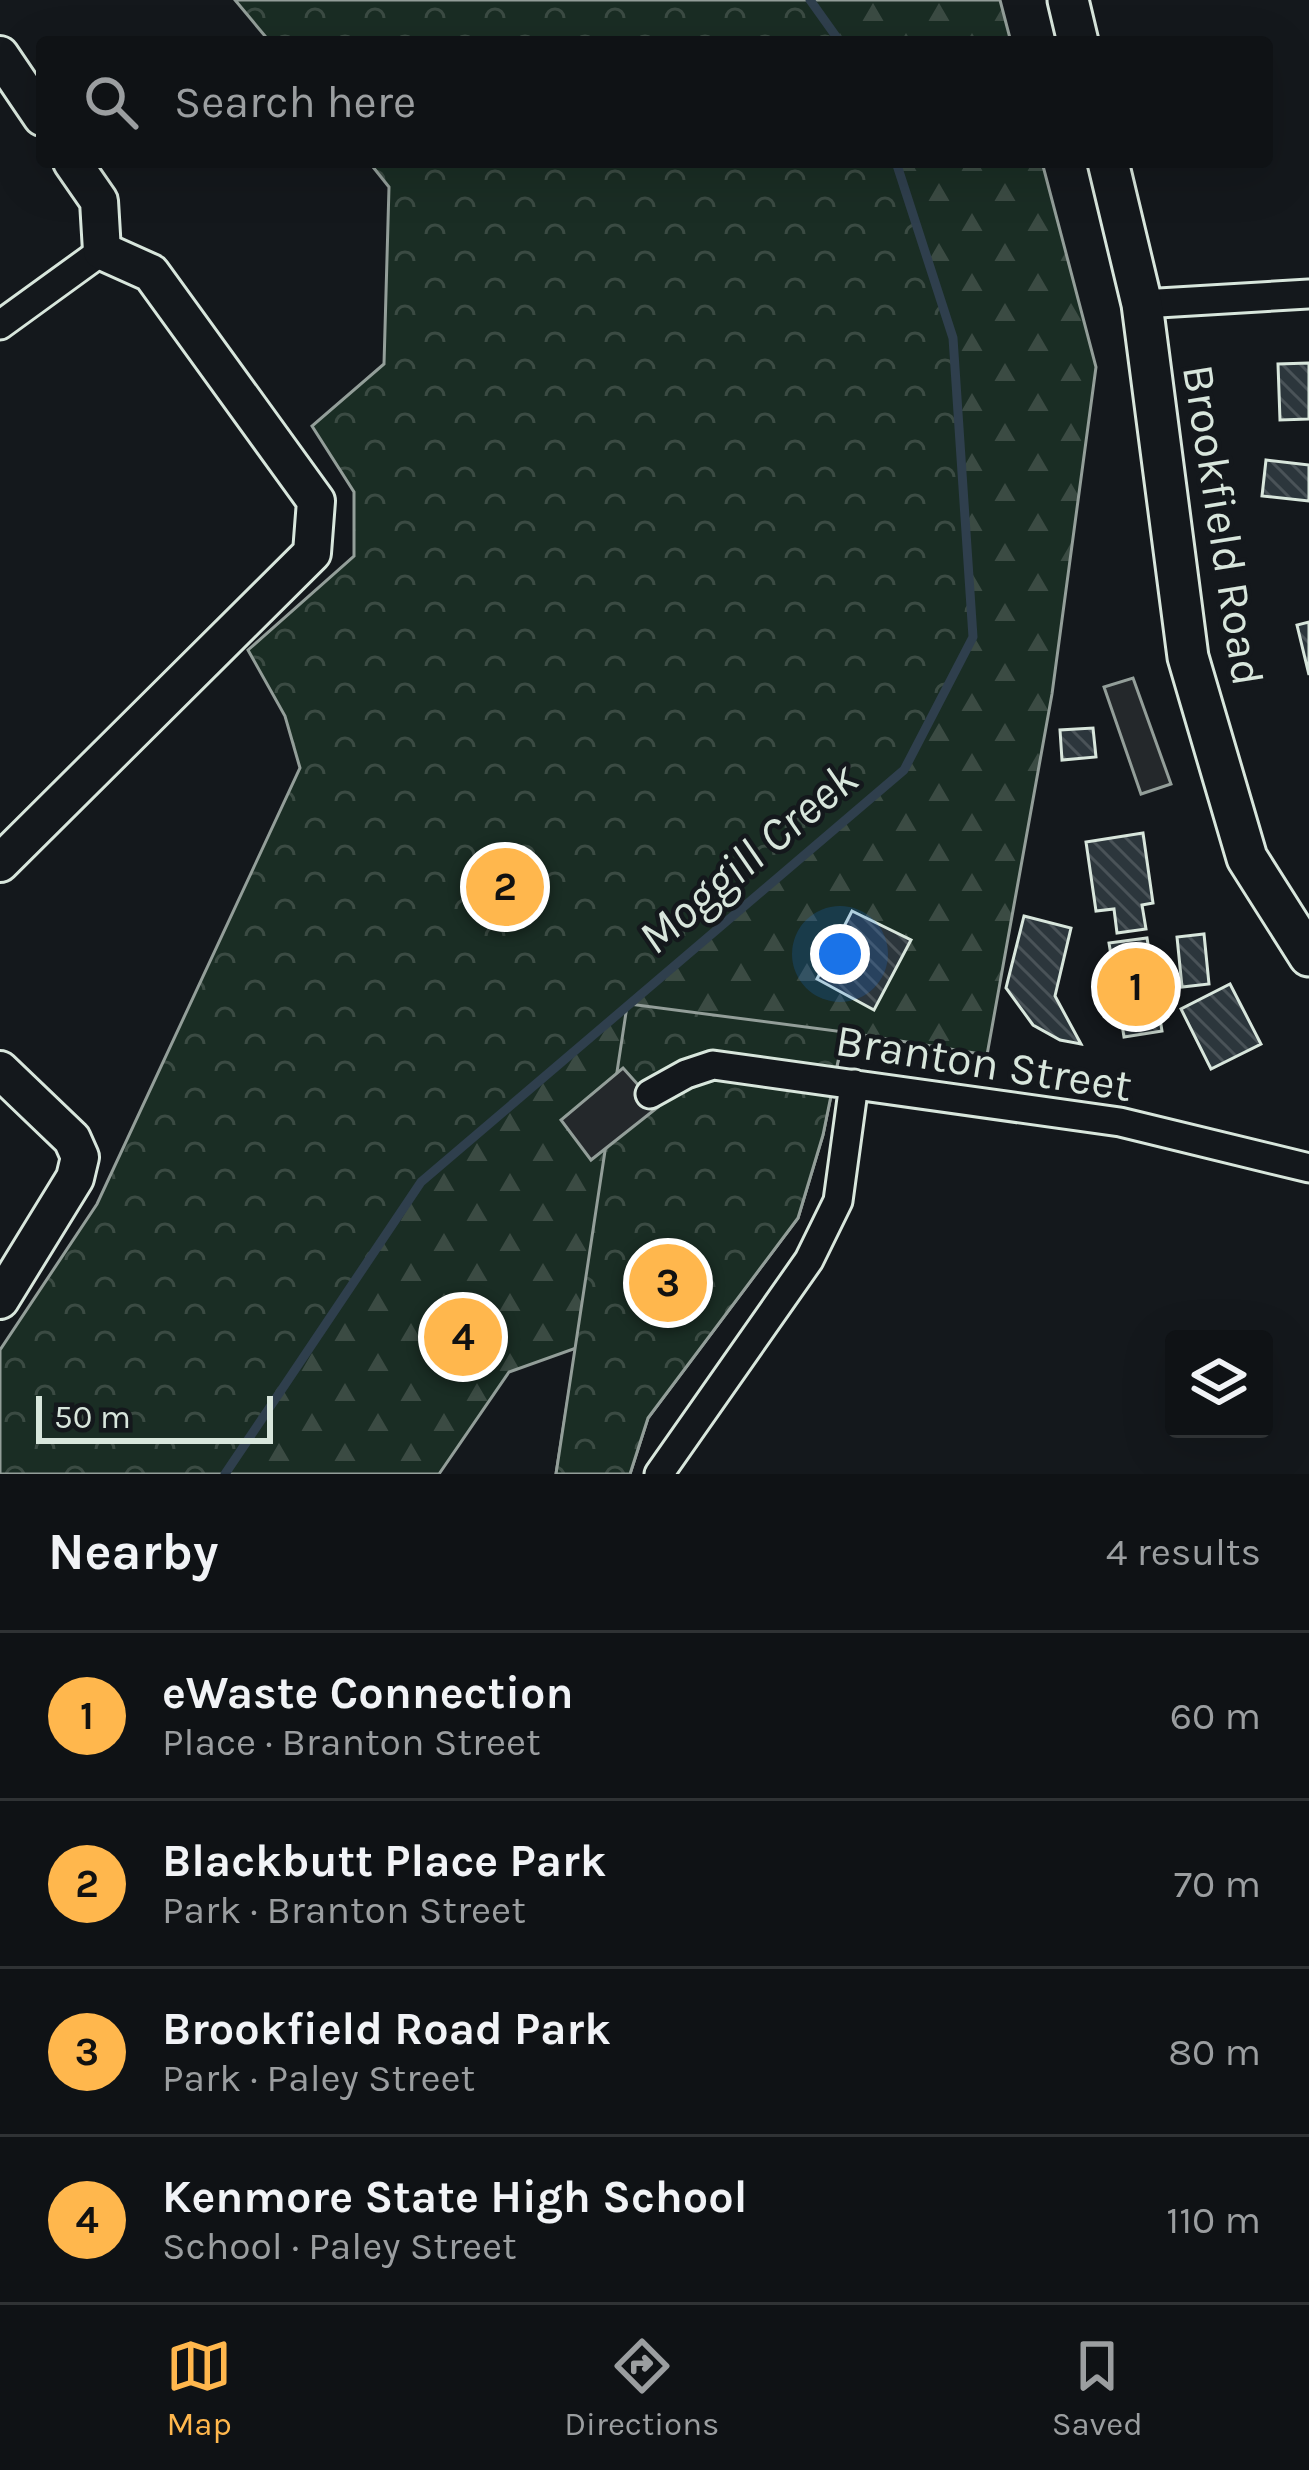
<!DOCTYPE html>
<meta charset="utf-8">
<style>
body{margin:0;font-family:Karla,sans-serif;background:#1d2022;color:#f1f3f6}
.controls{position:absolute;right:36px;bottom:36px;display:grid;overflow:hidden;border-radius:12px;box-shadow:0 12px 48px #0002}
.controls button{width:108px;height:108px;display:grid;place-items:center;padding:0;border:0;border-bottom:3px solid #2f3234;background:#0f1215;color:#f1f3f6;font:60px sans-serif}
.scale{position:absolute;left:36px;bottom:30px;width:237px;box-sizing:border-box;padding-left:12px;border:6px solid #d8e6dc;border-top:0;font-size:33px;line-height:42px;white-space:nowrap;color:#d8e6dc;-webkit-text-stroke:9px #14181c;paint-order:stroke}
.you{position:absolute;left:840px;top:954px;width:42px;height:42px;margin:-30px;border:9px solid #fff;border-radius:50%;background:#1a73e8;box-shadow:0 0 0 18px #1a73e833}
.badge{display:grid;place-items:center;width:78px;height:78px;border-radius:50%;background:#ffb74d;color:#111;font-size:39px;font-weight:700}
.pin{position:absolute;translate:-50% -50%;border:6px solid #fff;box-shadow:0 3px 12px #0006}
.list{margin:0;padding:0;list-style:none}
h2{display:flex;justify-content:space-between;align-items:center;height:156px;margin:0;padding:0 48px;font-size:51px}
h2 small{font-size:39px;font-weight:400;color:#9b9ea0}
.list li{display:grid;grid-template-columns:78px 1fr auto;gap:36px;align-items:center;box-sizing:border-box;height:168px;padding:0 48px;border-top:3px solid #2f3234}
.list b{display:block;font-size:45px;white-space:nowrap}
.list p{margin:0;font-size:39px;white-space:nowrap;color:#9b9ea0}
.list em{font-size:39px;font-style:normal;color:#9b9ea0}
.icon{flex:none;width:66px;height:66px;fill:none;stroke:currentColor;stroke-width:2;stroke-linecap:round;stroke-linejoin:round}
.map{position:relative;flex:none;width:1309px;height:1474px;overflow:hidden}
.search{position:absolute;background:#0f1215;box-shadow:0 12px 48px #0002;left:36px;right:36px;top:36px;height:132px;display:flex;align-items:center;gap:30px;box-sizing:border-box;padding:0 42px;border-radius:12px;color:#9b9ea0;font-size:45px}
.sheet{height:828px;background:#0f1215}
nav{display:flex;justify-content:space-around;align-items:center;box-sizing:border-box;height:168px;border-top:3px solid #2f3234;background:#0f1215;font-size:33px;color:#9b9ea0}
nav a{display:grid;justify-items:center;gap:6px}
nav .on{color:#ffb74d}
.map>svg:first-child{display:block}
.forest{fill:url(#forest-firs);stroke:#939e99;stroke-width:3}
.park{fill:url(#park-crowns);stroke:#939e99;stroke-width:3}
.parking{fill:#24282b;stroke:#939e99;stroke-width:3}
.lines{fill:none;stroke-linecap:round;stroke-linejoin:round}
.stream{stroke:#2f3f4d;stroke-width:9}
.building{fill:url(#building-back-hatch);stroke:#d8e6dc;stroke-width:3}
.minor-casing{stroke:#d8e6dc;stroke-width:33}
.tertiary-casing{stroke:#d8e6dc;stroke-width:42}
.secondary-casing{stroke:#d8e6dc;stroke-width:45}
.minor{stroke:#14181c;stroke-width:27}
.tertiary{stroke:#14181c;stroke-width:36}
.secondary{stroke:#14181c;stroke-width:39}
.labels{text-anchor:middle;stroke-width:9;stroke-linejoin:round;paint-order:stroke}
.street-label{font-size:45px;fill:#d8e6dc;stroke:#14181c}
.water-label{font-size:48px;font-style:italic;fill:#d8e6dc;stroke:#14181c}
</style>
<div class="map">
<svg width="1309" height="1474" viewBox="0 0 1309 1474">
<defs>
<pattern id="forest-firs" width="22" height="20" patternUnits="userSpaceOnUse" patternTransform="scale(3)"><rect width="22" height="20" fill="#1a2d24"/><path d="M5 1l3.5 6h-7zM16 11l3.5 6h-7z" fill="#3b4b43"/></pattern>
<pattern id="park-crowns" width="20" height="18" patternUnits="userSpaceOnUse" patternTransform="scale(3)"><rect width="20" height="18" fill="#1a2d24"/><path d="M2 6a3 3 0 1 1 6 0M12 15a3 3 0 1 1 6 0" fill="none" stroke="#3b4b43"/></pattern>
<pattern id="building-back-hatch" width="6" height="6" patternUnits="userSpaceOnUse" patternTransform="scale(3)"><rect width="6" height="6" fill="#2c363c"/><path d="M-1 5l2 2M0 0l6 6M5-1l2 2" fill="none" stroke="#4a5358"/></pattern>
</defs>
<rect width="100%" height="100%" fill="#14181c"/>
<path class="forest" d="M701,0h299l11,42h-280z
M769,162h273l54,205 -44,327 -65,361 -143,-23 -21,103 -25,83 -150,200 -18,56h-74l20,-126 -67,24 -70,102h-362z"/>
<path class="park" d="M235,0h575l30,42h-570z
M369,162h527l57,176 20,299 -69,133 -275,234 215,28 -21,103 -25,83 -150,200 -18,56h-74l71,-468 -206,176 -196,292h-225v-124l97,-146 203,-436 -15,-52 -37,-66 106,-94v-64l-42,-66 72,-62 5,-177z"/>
<path class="parking" d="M1133,678l38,106 -30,10 -37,-107z
M623,1068l35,39 -67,53 -30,-40z"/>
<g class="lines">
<path class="stream" d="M810,0l30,42
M225,1474l196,-292 483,-412 69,-133 -20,-299 -57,-176"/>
</g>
<path class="building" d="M1309,363v56l-29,1 -2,-56z
M1266,460l43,5v36l-47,-5z
M1309,622v53l-12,-50z
M1093,728l3,29 -34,3 -2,-30z
M1143,833l10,70 -11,2 4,24 -29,4 -3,-24 -18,2 -10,-69z
M852,911l59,29 -37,70 -57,-31z
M1024,916l47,12 -16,68 26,48 -21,-4 -27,-15 -27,-37z
M1204,934l5,50 -27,3 -5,-50z
M1147,938l15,93 -38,6 -15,-94z
M1230,984l31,60 -50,25 -30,-60z"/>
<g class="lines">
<defs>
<path id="minor" d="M1142,304l167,-10
M0,325l102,-74
M650,1094l36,-20 27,-9 407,57 189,46
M659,1474l150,-214 29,-59 16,-117"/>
<path id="tertiary" d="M0,55l42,62
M0,863l312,-310 4,-52 -165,-228 -49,-22 -3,-50 -27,-39
M0,1070l72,69 8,18 -5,21 -75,122"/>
<path id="secondary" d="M1068,0l10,42
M1108,162l34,142 46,353 59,201 62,98"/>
</defs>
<use href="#minor" class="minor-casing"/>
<use href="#tertiary" class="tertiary-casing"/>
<use href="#secondary" class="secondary-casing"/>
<use href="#minor" class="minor"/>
<use href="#tertiary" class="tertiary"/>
<use href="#secondary" class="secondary"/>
</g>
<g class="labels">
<g class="street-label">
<text transform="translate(1224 525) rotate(81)" y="16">Brookfield Road</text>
<text transform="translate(984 1062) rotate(9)" y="16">Branton Street</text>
</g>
<g class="water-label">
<text transform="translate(747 857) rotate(-40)" y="17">Moggill Creek</text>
</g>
</g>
</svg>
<div class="controls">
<button><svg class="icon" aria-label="layers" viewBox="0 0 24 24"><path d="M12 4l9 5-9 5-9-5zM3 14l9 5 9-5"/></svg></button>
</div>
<div class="scale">50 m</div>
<div class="you"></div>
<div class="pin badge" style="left:1136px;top:987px">1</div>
<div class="pin badge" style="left:505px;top:887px">2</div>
<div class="pin badge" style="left:668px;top:1283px">3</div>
<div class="pin badge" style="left:463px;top:1337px">4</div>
<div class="search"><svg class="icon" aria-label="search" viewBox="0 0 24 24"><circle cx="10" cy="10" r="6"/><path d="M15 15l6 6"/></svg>Search here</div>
</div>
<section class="sheet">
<h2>Nearby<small>4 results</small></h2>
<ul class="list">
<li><span class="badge">1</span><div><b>eWaste Connection</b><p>Place · Branton Street</p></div><em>60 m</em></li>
<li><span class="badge">2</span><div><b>Blackbutt Place Park</b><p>Park · Branton Street</p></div><em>70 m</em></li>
<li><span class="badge">3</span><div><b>Brookfield Road Park</b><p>Park · Paley Street</p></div><em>80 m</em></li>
<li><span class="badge">4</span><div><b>Kenmore State High School</b><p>School · Paley Street</p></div><em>110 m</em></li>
</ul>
</section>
<nav>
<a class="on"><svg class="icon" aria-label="map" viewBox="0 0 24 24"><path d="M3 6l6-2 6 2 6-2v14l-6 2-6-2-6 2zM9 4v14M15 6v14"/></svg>Map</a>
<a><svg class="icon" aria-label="directions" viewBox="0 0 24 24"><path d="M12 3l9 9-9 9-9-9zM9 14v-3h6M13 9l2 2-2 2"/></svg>Directions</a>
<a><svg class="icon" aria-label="saved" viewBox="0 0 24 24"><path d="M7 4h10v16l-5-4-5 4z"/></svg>Saved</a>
</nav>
